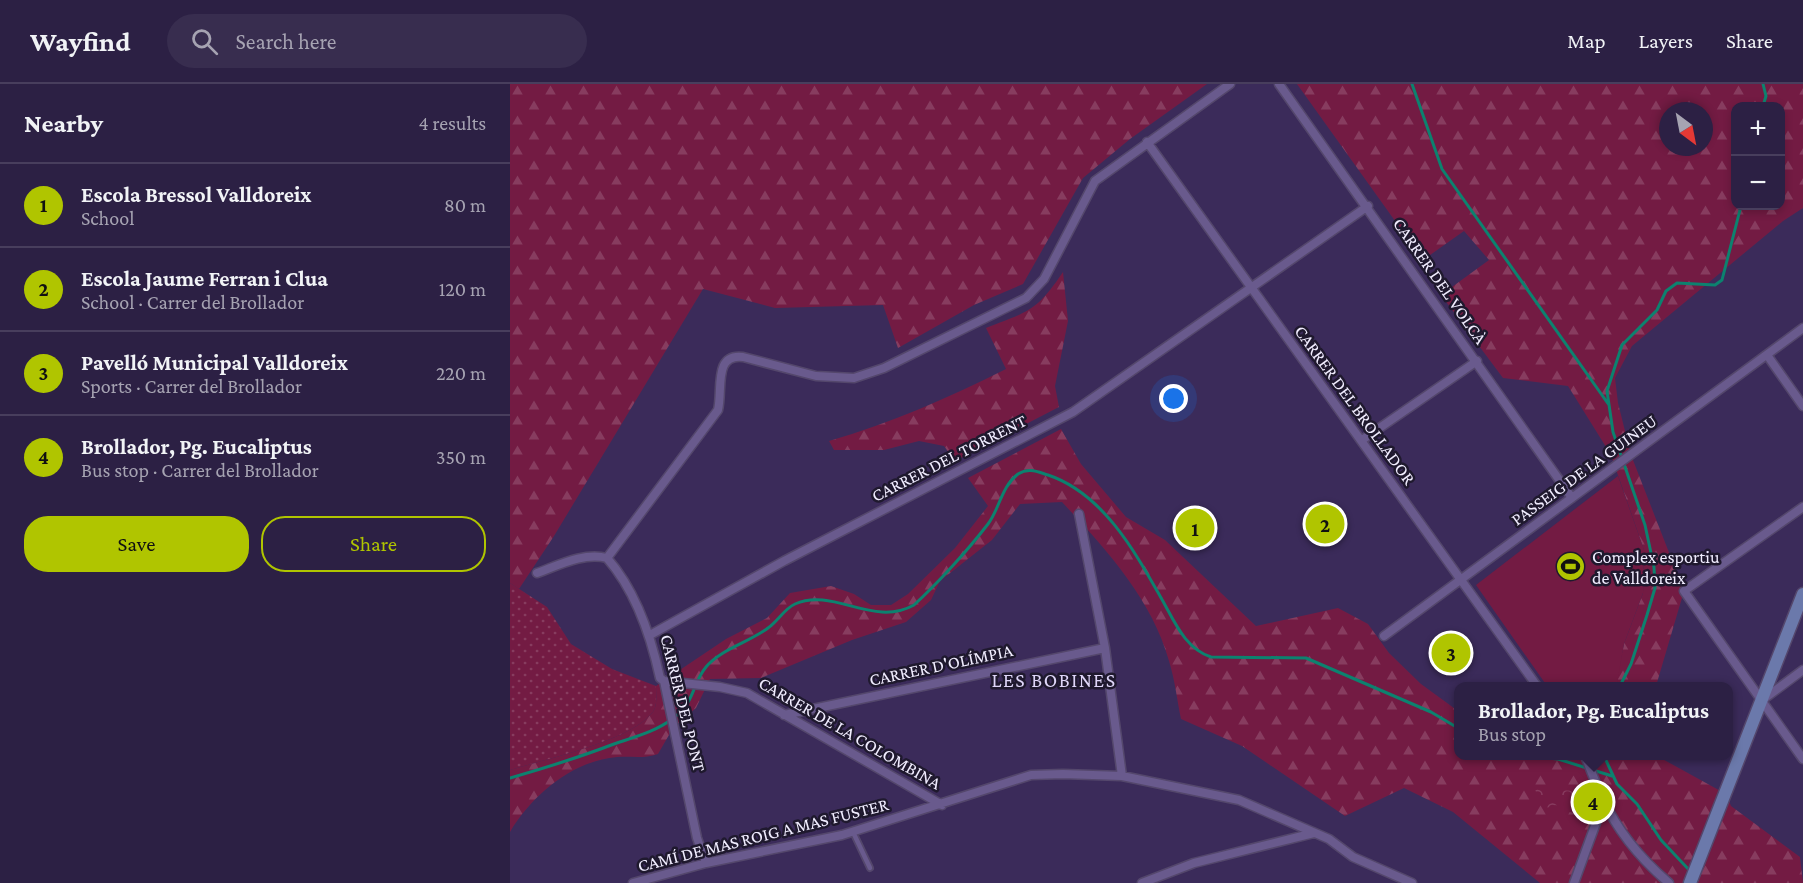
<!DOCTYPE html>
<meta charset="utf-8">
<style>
body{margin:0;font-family:"Crimson Pro",serif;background:#382d4f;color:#f1f3f6}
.controls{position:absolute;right:18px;top:18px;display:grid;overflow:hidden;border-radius:12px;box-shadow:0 3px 9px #0003}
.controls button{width:54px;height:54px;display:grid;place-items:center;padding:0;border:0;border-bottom:2px solid #483e5d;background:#2c2044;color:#f1f3f6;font:30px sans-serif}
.compass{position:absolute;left:1149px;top:18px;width:54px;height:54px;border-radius:50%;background:#2c2044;box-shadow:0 3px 9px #0003;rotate:148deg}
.you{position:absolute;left:664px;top:315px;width:21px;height:21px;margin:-15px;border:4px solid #fff;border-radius:50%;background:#1a73e8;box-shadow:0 0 0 9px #1a73e833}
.badge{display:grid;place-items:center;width:39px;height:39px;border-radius:50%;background:#b0c500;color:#111;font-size:20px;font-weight:700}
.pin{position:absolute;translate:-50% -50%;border:3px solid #fff;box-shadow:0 2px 6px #0006}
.popup{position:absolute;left:944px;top:598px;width:279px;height:78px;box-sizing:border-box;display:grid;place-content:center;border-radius:12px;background:#2c2044;filter:drop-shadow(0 2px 4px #0005);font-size:20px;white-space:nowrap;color:#a6a3b2}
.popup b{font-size:22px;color:#f1f3f6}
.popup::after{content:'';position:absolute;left:50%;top:100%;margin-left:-12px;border:12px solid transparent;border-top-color:#2c2044}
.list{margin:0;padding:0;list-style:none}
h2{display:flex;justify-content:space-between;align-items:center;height:78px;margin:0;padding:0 24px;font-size:26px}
h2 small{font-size:20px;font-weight:400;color:#a6a3b2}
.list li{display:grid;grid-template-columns:39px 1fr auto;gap:18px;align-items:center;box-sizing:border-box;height:84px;padding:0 24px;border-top:2px solid #483e5d}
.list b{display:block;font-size:22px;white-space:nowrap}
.list p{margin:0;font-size:20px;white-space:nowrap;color:#a6a3b2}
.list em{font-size:20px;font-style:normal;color:#a6a3b2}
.actions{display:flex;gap:12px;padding:18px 24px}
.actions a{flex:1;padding:14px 0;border:2px solid #b0c500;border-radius:24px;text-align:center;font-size:21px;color:#b0c500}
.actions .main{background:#b0c500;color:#111}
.icon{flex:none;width:33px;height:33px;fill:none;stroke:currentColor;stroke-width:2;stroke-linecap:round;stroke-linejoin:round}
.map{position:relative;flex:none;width:1293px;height:799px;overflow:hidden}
header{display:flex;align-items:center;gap:36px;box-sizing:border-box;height:84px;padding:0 30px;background:#2c2044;border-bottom:2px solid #483e5d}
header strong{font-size:28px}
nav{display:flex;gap:33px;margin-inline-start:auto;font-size:21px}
.search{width:420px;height:54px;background:#382d4f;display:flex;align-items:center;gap:15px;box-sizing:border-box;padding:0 21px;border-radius:33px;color:#a6a3b2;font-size:22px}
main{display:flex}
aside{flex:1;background:#2c2044}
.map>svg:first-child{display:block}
.grass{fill:url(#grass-dots)}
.forest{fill:url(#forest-firs);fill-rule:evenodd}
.park{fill:url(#park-crowns)}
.pitch{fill:#731b43}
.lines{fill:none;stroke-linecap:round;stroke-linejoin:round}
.stream{stroke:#0c826f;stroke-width:3}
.lane-casing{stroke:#54476c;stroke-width:8}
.street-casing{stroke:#54476c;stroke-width:11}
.secondary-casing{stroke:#54476c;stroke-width:15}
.lane{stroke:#695a8d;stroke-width:4.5}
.street{stroke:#695a8d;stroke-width:8}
.secondary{stroke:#6b79ab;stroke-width:12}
.labels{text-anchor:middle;stroke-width:5;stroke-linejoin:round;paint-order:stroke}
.street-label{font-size:18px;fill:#f1edff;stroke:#1f192e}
.poi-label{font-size:18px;fill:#f1edff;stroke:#1f192e;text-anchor:start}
.neighbourhood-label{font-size:20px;letter-spacing:1.5px;fill:#dfd6f9;stroke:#1f192e}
</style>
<header>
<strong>Wayfind</strong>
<div class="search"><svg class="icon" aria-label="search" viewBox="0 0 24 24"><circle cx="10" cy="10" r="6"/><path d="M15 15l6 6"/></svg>Search here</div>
<nav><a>Map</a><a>Layers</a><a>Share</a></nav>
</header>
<main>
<aside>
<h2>Nearby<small>4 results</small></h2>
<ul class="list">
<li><span class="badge">1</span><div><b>Escola Bressol Valldoreix</b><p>School</p></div><em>80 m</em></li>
<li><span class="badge">2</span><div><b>Escola Jaume Ferran i Clua</b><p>School · Carrer del Brollador</p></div><em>120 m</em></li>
<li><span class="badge">3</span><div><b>Pavelló Municipal Valldoreix</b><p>Sports · Carrer del Brollador</p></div><em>220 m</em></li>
<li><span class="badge">4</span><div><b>Brollador, Pg. Eucaliptus</b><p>Bus stop · Carrer del Brollador</p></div><em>350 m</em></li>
</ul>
<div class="actions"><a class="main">Save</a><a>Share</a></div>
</aside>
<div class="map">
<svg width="1293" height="799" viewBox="0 0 1293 799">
<defs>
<pattern id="grass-dots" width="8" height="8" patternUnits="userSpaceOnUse" patternTransform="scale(1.5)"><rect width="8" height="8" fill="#731b43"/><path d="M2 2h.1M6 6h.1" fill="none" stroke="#873c5f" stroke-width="1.8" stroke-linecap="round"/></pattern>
<pattern id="forest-firs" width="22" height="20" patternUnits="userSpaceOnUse" patternTransform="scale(1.5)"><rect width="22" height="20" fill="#731b43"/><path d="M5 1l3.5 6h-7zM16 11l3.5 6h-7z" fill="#873c5f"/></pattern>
<pattern id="park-crowns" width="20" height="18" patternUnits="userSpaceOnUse" patternTransform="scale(1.5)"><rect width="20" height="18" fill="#731b43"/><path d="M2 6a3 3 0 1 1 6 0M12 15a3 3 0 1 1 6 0" fill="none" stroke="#873c5f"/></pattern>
</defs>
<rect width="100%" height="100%" fill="#3b2b5a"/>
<path class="grass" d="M0,499l37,24 24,37 41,25 44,17c0,8 2,20 -4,27 -22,28 -106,46 -142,57z"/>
<path class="forest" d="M0,0h697l-77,55 -47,39 -60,106 -49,21 -76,43 -15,-43 -108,3 -72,-19 -149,247 -35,53 -9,-6z
M787,0h506v124l-20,13 -151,125 -17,32 3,25 13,52 53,136 -28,95h-41l9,-42 19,-51 1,-43 -33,-95 -43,-69 -65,-8 -62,-83 48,-35 -25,-29 -41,29zM1226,22h44v100h-44zM1158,27h36v36h-36z
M553,188l5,49 -13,65 4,21 -104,54 -11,-15 -25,-5 -35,9h-50l-5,-9c62,-18 119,-43 177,-72l-20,-41c43,-17 50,-16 77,-56z
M551,345l20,35 45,53 39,23 91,86 82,-18 30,16 21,29 32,31 37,27v45h199l69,38 5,12 69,51 3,26h-263l-87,-71 -49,-24 -59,28 -103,-70 -61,-27c-4,-19 -6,-39 -12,-58 -17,-62 -64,-113 -107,-159l-42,2 -28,36 -52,41 -9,19 -25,22 -54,18 -91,38 -51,1 -14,29 -23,20 -15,26c-14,5 -26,2 -41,3 -45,4 -85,38 -107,75v-62c36,-11 120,-29 142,-57 6,-7 4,-19 4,-27l70,-47 41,-21 23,-25 41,-7 23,8 17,11h20l17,-11 47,-46 33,-42 -20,-28z"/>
<path class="park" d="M1025,705l42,2 3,9 -2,13 -9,-1 -13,-7 -10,3 -8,-10z"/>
<path class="pitch" d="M1108,392l26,74 -1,43 -19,51 -7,39 -2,3h-68l-71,-101z"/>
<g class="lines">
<path class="stream" d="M902,0l30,85 167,236
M1253,0l3,12 -3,10
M1110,602l11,-22 16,-49 8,-27 -1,-21 -9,-42 -32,-93 -6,-41 15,-46 35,-35 9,-19 11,-8 38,2 7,-5 19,-74
M1017,672l31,3 54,17
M1094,672l13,28 20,20 24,36 30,32
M0,694c35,-10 70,-21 104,-34 20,-7 41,-12 58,-25 24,-17 19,-34 34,-52 15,-18 44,-25 62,-39 10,-7 16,-19 27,-24 39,-17 78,24 119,1 24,-22 54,-55 74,-81 12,-16 13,-37 30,-50 11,-7 20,-2 30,1 54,18 86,75 112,121 14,24 24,52 51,61l95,1 125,54 27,16"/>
<defs>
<path id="lane" d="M343,748l17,36"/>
<path id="street" d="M769,0l293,414
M637,58l390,544
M1257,271l36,51
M852,356l115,-79
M1293,423l-119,84 119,168
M569,430l26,134 17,128
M97,474l111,-148c5,-20 -5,-57 25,-53l73,19 38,2 30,-10 142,-70 18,-19 51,-98 135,-97
M97,474c29,33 44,78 53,120l4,3 33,157 9,25
M27,489c22,-8 47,-21 70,-15
M140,551l134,-74 289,-149 295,-206
M874,552l419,-308
M154,597l56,6 27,6 195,112
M1251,617l42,-31
M274,631l321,-67
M1075,672c6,14 11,29 18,43 15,33 39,61 66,84
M123,799l73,-20 136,-28 189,-60 32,-1 59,2 117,24 90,39 24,18 59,26
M632,799l52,-20 120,-30
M1064,799l30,-82"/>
<path id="secondary" d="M1180,799l113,-289"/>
</defs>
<use href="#lane" class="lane-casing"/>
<use href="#street" class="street-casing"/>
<use href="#secondary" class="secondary-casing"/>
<use href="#lane" class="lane"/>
<use href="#street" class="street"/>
<use href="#secondary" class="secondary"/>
</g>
<defs>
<symbol id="stadium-disc" viewBox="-11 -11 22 22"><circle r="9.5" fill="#b0c500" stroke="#1f192e"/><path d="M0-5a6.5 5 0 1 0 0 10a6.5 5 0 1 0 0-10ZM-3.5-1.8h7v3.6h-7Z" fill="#111"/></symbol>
</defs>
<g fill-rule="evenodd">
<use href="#stadium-disc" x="1044" y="466" width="33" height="33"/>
</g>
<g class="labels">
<g class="street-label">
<text transform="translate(930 197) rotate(55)" y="6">CARRER DEL VOLCÀ</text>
<text transform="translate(845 321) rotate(54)" y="6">CARRER DEL BROLLADOR</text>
<text transform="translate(439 374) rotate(-27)" y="6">CARRER DEL TORRENT</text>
<text transform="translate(1074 386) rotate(-36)" y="6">PASSEIG DE LA GUINEU</text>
<text transform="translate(431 581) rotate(-12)" y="6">CARRER D'OLÍMPIA</text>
<text transform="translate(173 619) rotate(76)" y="6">CARRER DEL PONT</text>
<text transform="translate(340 649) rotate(30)" y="6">CARRER DE LA COLOMBINA</text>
<text transform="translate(253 751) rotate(-14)" y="6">CAMÍ DE MAS ROIG A MAS FUSTER</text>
</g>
<g class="poi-label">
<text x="1082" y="479">Complex esportiu<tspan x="1082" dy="21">de Valldoreix</tspan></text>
</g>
<g class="neighbourhood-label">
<text x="544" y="603">LES BOBINES</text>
</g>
</g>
</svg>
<div class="controls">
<button>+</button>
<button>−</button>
</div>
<svg class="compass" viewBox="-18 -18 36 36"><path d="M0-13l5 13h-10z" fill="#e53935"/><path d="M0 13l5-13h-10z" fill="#a6a3b2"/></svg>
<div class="you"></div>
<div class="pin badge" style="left:685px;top:444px">1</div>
<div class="pin badge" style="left:815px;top:440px">2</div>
<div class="pin badge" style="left:941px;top:569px">3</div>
<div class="pin badge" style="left:1083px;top:718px">4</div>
<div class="popup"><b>Brollador, Pg. Eucaliptus</b>Bus stop</div>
</div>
</main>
